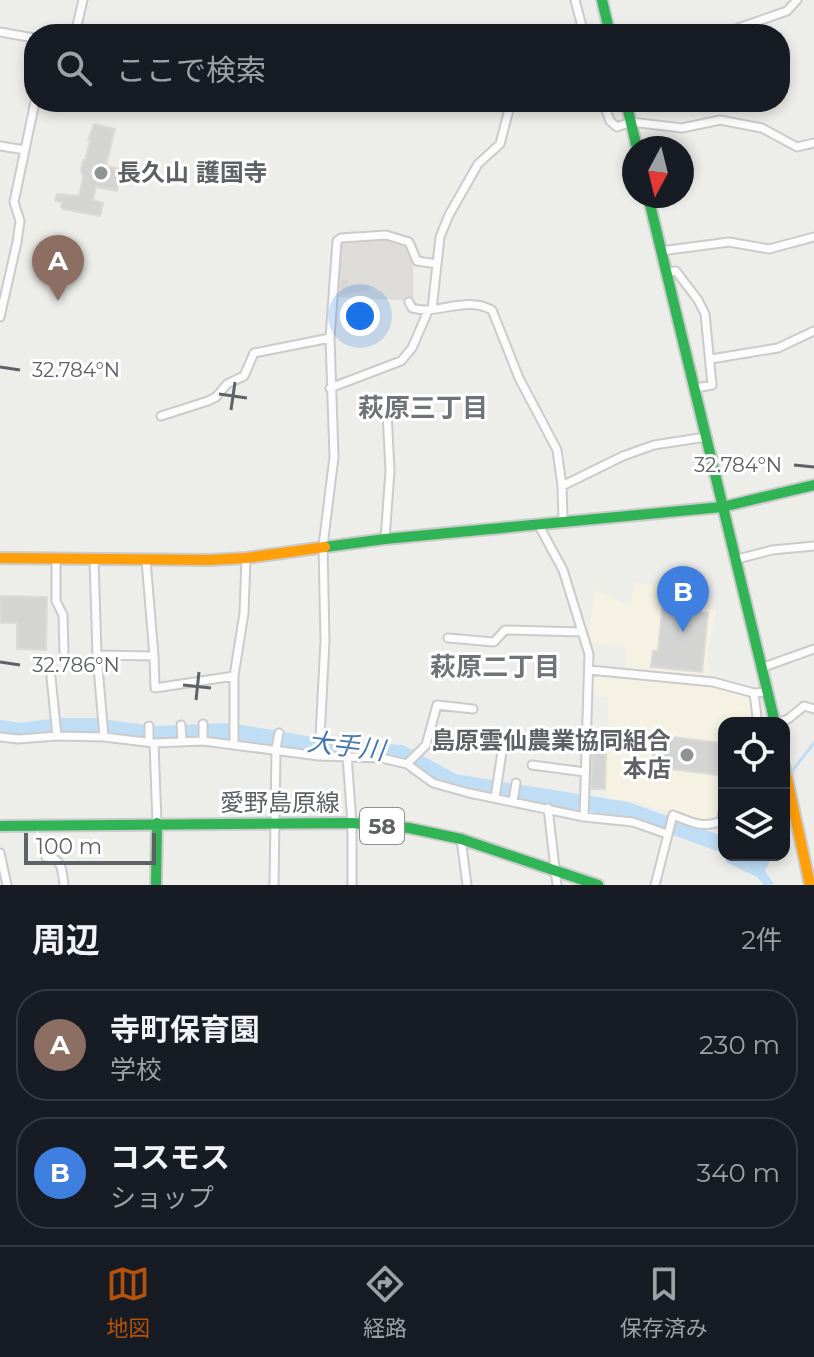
<!DOCTYPE html>
<html lang="ja">
<meta charset="utf-8">
<style>
body{margin:0;font-family:Montserrat,"Noto Sans JP",sans-serif;background:#242831;color:#f1f3f6}
.controls{position:absolute;right:24px;bottom:24px;display:grid;overflow:hidden;border-radius:16px;box-shadow:0 4px 12px #0003}
.controls button{width:72px;height:72px;display:grid;place-items:center;padding:0;border:0;border-bottom:2px solid #363941;background:#171b24;color:#f1f3f6;font:40px sans-serif}
.compass{position:absolute;left:622px;top:136px;width:72px;height:72px;border-radius:50%;background:#171b24;box-shadow:0 4px 12px #0003;rotate:187deg}
.scale{position:absolute;left:24px;bottom:20px;width:132px;box-sizing:border-box;padding-left:8px;border:4px solid #5e6266;border-top:0;font-size:22px;line-height:28px;white-space:nowrap;color:#5e6266;-webkit-text-stroke:6px #fff;paint-order:stroke}
.you{position:absolute;left:360px;top:316px;width:28px;height:28px;margin:-20px;border:6px solid #fff;border-radius:50%;background:#1a73e8;box-shadow:0 0 0 12px #1a73e833}
.badge{display:grid;place-items:center;width:52px;height:52px;border-radius:50%;background:#b45309;color:#fff;font-size:26px;font-weight:700}
.pin{position:absolute;translate:-50% -66px;filter:drop-shadow(0 2px 4px #0008)}
.pin::after{content:'';position:absolute;top:42px;width:28px;height:24px;background:inherit;clip-path:polygon(0 0,100% 0,50% 100%)}
.list{margin:0;padding:0;list-style:none}
h2{display:flex;justify-content:space-between;align-items:center;height:104px;margin:0;padding:0 32px;font-size:34px}
h2 small{font-size:26px;font-weight:400;color:#9ea1a6}
.list li{display:grid;grid-template-columns:52px 1fr auto;gap:24px;align-items:center;box-sizing:border-box;height:112px;margin:0 16px 16px;padding:0 16px;border:2px solid #363941;border-radius:32px}
.list b{display:block;font-size:30px;white-space:nowrap}
.list p{margin:0;font-size:26px;white-space:nowrap;color:#9ea1a6}
.list em{font-size:26px;font-style:normal;color:#9ea1a6}
.icon{flex:none;width:44px;height:44px;fill:none;stroke:currentColor;stroke-width:2;stroke-linecap:round;stroke-linejoin:round}
.map{position:relative;flex:none;width:814px;height:885px;overflow:hidden}
.search{position:absolute;background:#171b24;box-shadow:0 4px 12px #0003;left:24px;right:24px;top:24px;height:88px;display:flex;align-items:center;gap:20px;box-sizing:border-box;padding:0 28px;border-radius:32px;color:#9ea1a6;font-size:30px}
.sheet{height:360px;background:#171b24}
nav{display:flex;justify-content:space-around;align-items:center;box-sizing:border-box;height:112px;border-top:2px solid #363941;background:#171b24;font-size:22px;color:#9ea1a6}
nav a{display:grid;justify-items:center;gap:4px}
nav .on{color:#b45309}
.map>svg:first-child{display:block}
.commercial{fill:#f5f2e4}
.industrial{fill:#dddcd9}
.water{fill:#bfdef6}
.lines{fill:none;stroke-linecap:round;stroke-linejoin:round}
.stream{stroke:#bfdef6;stroke-width:3}
.river{stroke:#bfdef6;stroke-width:16}
.building{fill:#d4d4d2;stroke:#dcdbd8;stroke-width:2}
.street-casing{stroke:#cacbca;stroke-width:11}
.fast-casing{stroke:#cacbca;stroke-width:14}
.slow-casing{stroke:#cacbca;stroke-width:14}
.street{stroke:#fcfcfc;stroke-width:7}
.fast{stroke:#30b455;stroke-width:10}
.slow{stroke:#ff9f0a;stroke-width:10}
.ticks{fill:none;stroke:#5e6266;stroke-width:3}
.poi-dot{fill:#909394;stroke:#fff;stroke-width:3}
.labels{text-anchor:middle;stroke-width:6;stroke-linejoin:round;paint-order:stroke}
.shield{fill:#fff;stroke:#8e9194;stroke-width:2}
.shield-label{font-size:22px;font-weight:bold;fill:#5e6266}
.poi-label{font-size:24px;font-weight:bold;fill:#5e6266;stroke:#fff;text-anchor:start}
.street-label{font-size:24px;fill:#5e6266;stroke:#fff}
.neighbourhood-label{font-size:26px;font-weight:bold;fill:#6f7478;stroke:#fff}
.water-label{font-size:26px;font-style:italic;fill:#4878ad;stroke:#fff}
.ticks-label{font-size:20px;text-anchor:middle;fill:#5e6266;stroke:#fff;stroke-width:6;stroke-linejoin:round;paint-order:stroke}
</style>
<div class="map">
<svg width="814" height="885" viewBox="0 0 814 885">
<rect width="100%" height="100%" fill="#edede9"/>
<path class="commercial" d="M635,583l62,5 -1,20 20,2 -9,47 3,10 -1,8 -84,-7 2,-18 -5,-4 -30,-3 -3,-7 5,-47 36,16z
M597,673l108,11 41,13 5,4 3,17 -2,5h-28v73l-4,23 -19,4 -65,-21 -30,-3 2,-101 -20,-4 4,-18z"/>
<path class="industrial" d="M388,238l21,9 4,17v37l-76,-4 3,-55z"/>
<path class="water" d="M725,855h48l-8,16 9,13 -10,1 -7,-8 -31,-15z"/>
<g class="lines">
<path class="stream" d="M789,775l25,-32"/>
<path class="river" d="M0,728l20,3 39,-5h34l60,8 77,-3 94,16 77,6 53,29 173,28 97,35"/>
</g>
<path class="building" d="M94,124l21,5 -9,37 15,3 -4,22 -21,-4 -3,13 10,3 -3,13 -37,-7 -2,-2 1,-5 -7,-1 2,-7 22,2 4,-19 -2,-7 2,-10h2l5,-20h-2z
M341,279h7v6l21,-1 1,7 -30,5z
M664,590l29,3 -2,18 17,2 -6,59 -51,-5 2,-16h5z
M0,596l47,1 -1,53 -29,-1v-26h-17z
M656,735l65,8 -4,32 -65,-8z
M592,753h14l-1,36h-14z"/>
<g class="lines">
<defs>
<path id="street" d="M575,0l9,34
M0,32l34,6
M75,34l8,-34
M721,34l66,-23 10,-11
M359,102l23,4 39,-4
M603,102l7,19 7,6 14,-5 51,6 38,-8 42,8 35,19 17,-4
M0,146l25,4
M661,251l68,-9 40,7 45,-12
M666,272l10,-1 22,29 7,14 7,71 -16,3
M409,302l3,6c25,8 53,-13 80,2l27,68 38,72 5,36 1,35
M432,309l8,-72 9,-22 29,-51 22,-20 11,-42
M0,317l17,-75 3,-21 -6,-19 21,-100
M711,359l67,-11 36,-17
M330,388l71,-27 11,-13 16,-37
M161,416l47,-15 8,-4 11,-13 17,-8 10,-23 76,-15
M562,486l61,-30 31,-11 52,-8
M538,524l25,46 26,84 -5,163
M385,539l5,-68 -3,-59
M56,559v42l7,14 1,38
M94,559l3,96 7,82
M734,560l38,-10 42,-4
M448,638l46,4 11,-12 77,2
M97,655l57,1 -8,-96
M154,656l1,32 79,-12
M761,668l53,-19
M589,670l124,12 41,11 14,-1
M51,677l6,59
M754,693l3,24 -1,6
M776,723l12,-4 16,-13 10,3
M203,724v17
M181,725l1,16
M0,737l18,2 39,-3 47,1 50,6 49,-2 116,15 62,2 26,6 26,19 36,10 115,24 49,5 34,12
M149,742v-16
M154,743l3,80
M234,743v-67l10,-63 2,-55
M319,756l6,-115 -2,-95 11,-89 -4,-119 7,-97 4,-3 45,-3 23,7 8,19 20,3
M347,756l5,67v62
M407,764l19,-19 11,-40 36,4
M532,765l53,7
M495,798l8,-53
M513,801l3,-18
M548,808l9,77
M721,821l3,-13
M461,839l6,46
M0,853l7,32
M46,857c17,1 16,14 18,28
M274,885l2,-136 3,-16
M655,885l18,-70c20,8 31,14 51,5"/>
<path id="fast" d="M602,0l8,34
M626,102l11,46
M648,196l127,527
M325,547l60,-8 337,-32 92,-22
M0,826l352,-3 57,5 52,11 137,46
M156,885l1,-62"/>
<path id="slow" d="M0,558l209,2 37,-2 79,-11
M784,765l26,120"/>
</defs>
<use href="#street" class="street-casing"/>
<use href="#fast" class="fast-casing"/>
<use href="#slow" class="slow-casing"/>
<use href="#street" class="street"/>
<use href="#fast" class="fast"/>
<use href="#slow" class="slow"/>
</g>
<path class="ticks" d="M0,367l20,3M219,394l28,4M231,410l4,-28M794,465l20,2M0,662l20,3M183,685l28,3M196,700l3,-28"/>
<g class="poi-dot">
<circle cx="101" cy="173" r="8"/>
<circle cx="687" cy="755" r="8"/>
</g>
<g class="labels">
<rect class="shield" x="360" y="808" width="44" height="36" rx="6"/>
<g class="shield-label">
<text x="382" y="834">58</text>
</g>
<g class="poi-label">
<text x="117" y="181">長久山 護国寺</text>
<text x="671" y="749" text-anchor="end">島原雲仙農業協同組合<tspan x="671" dy="28">本店</tspan></text>
</g>
<g class="street-label">
<text x="280" y="811">愛野島原線</text>
</g>
<g class="neighbourhood-label">
<text x="423" y="417">萩原三丁目</text>
<text x="495" y="676">萩原二丁目</text>
</g>
<g class="water-label">
<text transform="translate(346 746) rotate(7)" y="9">大手川</text>
</g>
</g>
<g class="ticks-label">
<text x="76" y="377">32.784°N</text>
<text x="738" y="472">32.784°N</text>
<text x="76" y="672">32.786°N</text>
</g>
</svg>
<div class="controls">
<button><svg class="icon" aria-label="locate" viewBox="0 0 24 24"><circle cx="12" cy="12" r="6"/><path d="M12 2v4M12 18v4M2 12h4M18 12h4"/></svg></button>
<button><svg class="icon" aria-label="layers" viewBox="0 0 24 24"><path d="M12 4l9 5-9 5-9-5zM3 14l9 5 9-5"/></svg></button>
</div>
<svg class="compass" viewBox="-18 -18 36 36"><path d="M0-13l5 13h-10z" fill="#e53935"/><path d="M0 13l5-13h-10z" fill="#9ea1a6"/></svg>
<div class="scale">100 m</div>
<div class="you"></div>
<div class="pin badge" style="left:58px;top:301px;background:#8d6e63">A</div>
<div class="pin badge" style="left:683px;top:632px;background:#3f7fe0">B</div>
<div class="search"><svg class="icon" aria-label="search" viewBox="0 0 24 24"><circle cx="10" cy="10" r="6"/><path d="M15 15l6 6"/></svg>ここで検索</div>
</div>
<section class="sheet">
<h2>周辺<small>2件</small></h2>
<ul class="list">
<li><span class="badge" style="background:#8d6e63">A</span><div><b>寺町保育園</b><p>学校</p></div><em>230 m</em></li>
<li><span class="badge" style="background:#3f7fe0">B</span><div><b>コスモス</b><p>ショップ</p></div><em>340 m</em></li>
</ul>
</section>
<nav>
<a class="on"><svg class="icon" aria-label="map" viewBox="0 0 24 24"><path d="M3 6l6-2 6 2 6-2v14l-6 2-6-2-6 2zM9 4v14M15 6v14"/></svg>地図</a>
<a><svg class="icon" aria-label="directions" viewBox="0 0 24 24"><path d="M12 3l9 9-9 9-9-9zM9 14v-3h6M13 9l2 2-2 2"/></svg>経路</a>
<a><svg class="icon" aria-label="saved" viewBox="0 0 24 24"><path d="M7 4h10v16l-5-4-5 4z"/></svg>保存済み</a>
</nav>
